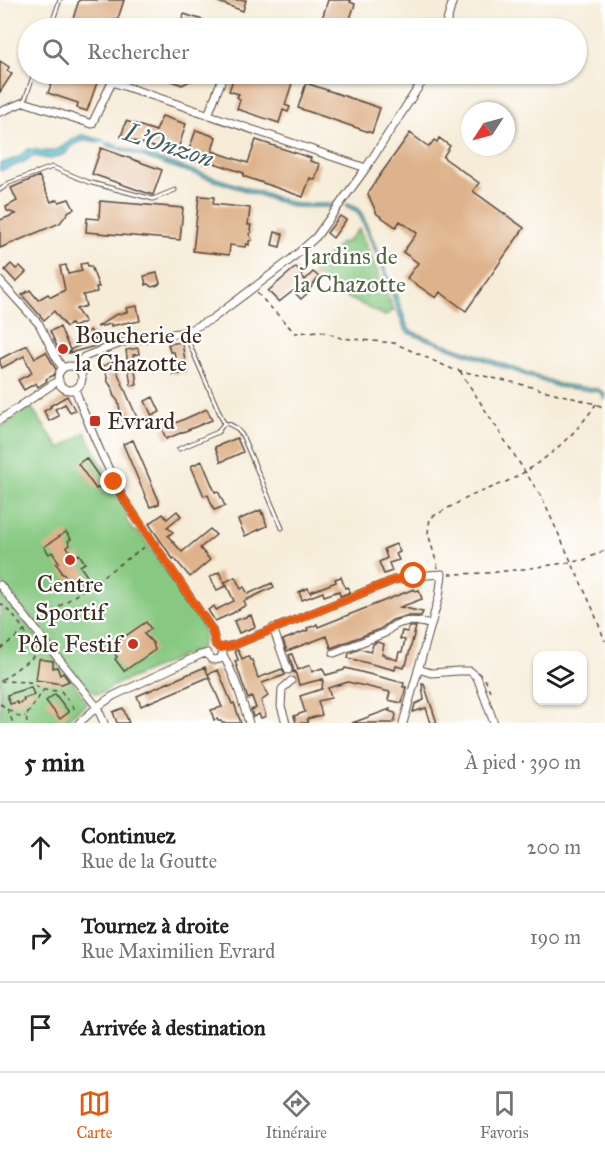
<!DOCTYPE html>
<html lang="fr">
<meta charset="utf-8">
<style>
body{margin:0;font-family:"IM FELL Great Primer",serif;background:#f2f2f2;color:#202124}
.controls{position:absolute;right:18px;bottom:18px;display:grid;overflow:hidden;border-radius:12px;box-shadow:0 2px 4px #0004}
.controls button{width:54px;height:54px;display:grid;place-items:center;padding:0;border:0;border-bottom:2px solid #e0e0e0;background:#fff;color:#202124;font:30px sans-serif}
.compass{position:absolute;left:461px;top:102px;width:54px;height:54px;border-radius:50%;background:#fff;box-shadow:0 2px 4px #0004;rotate:234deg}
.stop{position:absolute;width:18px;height:18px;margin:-14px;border:4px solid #ea580c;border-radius:50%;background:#fff}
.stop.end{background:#ea580c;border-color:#fff;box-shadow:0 2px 6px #0008}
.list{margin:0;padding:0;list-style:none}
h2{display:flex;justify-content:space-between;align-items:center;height:78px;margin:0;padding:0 24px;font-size:26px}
h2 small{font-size:20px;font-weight:400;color:#757577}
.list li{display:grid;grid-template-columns:39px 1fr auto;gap:18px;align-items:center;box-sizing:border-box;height:90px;padding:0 24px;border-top:2px solid #e0e0e0}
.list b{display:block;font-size:22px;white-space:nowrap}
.list p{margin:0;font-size:20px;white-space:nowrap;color:#757577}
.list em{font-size:20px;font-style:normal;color:#757577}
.icon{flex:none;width:33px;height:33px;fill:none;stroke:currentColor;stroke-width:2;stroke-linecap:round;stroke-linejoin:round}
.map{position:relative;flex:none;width:605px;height:723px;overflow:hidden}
.search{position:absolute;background:#fff;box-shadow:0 2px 4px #0004;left:18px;right:18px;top:18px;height:66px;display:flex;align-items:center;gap:15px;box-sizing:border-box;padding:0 21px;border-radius:33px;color:#757577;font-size:22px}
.sheet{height:348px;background:#fff}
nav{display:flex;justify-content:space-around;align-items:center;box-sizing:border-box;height:84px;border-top:2px solid #e0e0e0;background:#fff;font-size:16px;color:#757577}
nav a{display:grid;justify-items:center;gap:3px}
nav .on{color:#ea580c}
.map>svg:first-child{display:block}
.green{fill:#87c982;stroke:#617a50;stroke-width:1.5}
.water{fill:#58c0d4;stroke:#4a7579;stroke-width:1.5}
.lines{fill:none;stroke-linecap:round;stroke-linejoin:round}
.stream{stroke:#58c0d4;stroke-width:2}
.building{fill:#deb28a}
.lane-casing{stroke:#57473a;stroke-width:5}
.street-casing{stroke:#57473a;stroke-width:9}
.path{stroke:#57473a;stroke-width:1.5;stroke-dasharray:4.5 4.5;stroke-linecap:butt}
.lane{stroke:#fff;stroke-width:3}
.street{stroke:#fff;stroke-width:7}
.route{stroke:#ea580c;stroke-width:8}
.poi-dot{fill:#c8321e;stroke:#fff;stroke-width:2}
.labels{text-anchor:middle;stroke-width:4.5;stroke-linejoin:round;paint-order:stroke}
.park-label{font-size:24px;fill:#566241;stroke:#fff}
.poi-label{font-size:24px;fill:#3b2a1e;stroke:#fff;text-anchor:start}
.water-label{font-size:26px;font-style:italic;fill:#455e5e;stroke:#fff}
</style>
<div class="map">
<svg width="605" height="723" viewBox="0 0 605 723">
<rect width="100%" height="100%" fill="#fff"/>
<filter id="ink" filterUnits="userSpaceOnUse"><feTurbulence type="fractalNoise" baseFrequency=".0167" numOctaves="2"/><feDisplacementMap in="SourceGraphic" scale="12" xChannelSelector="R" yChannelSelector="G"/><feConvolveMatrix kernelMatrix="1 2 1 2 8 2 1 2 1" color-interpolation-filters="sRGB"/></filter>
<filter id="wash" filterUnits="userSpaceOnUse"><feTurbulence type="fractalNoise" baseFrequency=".008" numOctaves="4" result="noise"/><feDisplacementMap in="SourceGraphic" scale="24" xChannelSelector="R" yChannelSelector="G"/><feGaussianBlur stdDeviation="1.35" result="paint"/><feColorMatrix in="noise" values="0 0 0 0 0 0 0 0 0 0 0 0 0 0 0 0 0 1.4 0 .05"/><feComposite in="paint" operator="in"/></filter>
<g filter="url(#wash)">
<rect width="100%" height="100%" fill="#f6ecd8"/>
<path class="green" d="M359,229l35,81 -9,6 -47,-23 -25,-21 27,-29 6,-1z
M31,407l29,42 25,-17 43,81 -2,7 7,11 6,1 58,83 8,18 -4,15 -84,36 -16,9h-5l-8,-4 -88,-109v-152z
M0,591l71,88 16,24 -24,20h-63z"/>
<path class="water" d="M83,135l19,5 -4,2 -11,-2 -8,2 -7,4 -7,8 -15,5 -16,-3 -13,7 -21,8v-7l19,-7 9,-8c8,0 17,4 25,2 12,-3 17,-13 30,-16z
M109,143l187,61h38l-2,3h-38l-188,-62z
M347,204l10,4 5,6 33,78 13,36 3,3 28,11 31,10 89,32 39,5 7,5v7l-4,-9 -43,-5 -150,-54 -4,-5 -20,-56 -24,-56 -6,-6 -8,-4z"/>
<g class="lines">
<path class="stream" d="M98,140l11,4"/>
</g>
<g id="blocks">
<path class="building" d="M79,0h45l-9,28h-45z
M213,0h33l-3,11z
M328,0h23l-1,2 5,2 -5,15 5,1 -3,8h-33z
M184,14l41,13v1h-46z
M0,61l9,6 -2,4 5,3 -12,18z
M55,74h45l-13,37 -10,-3 1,-5 -30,-10z
M164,74h41l-23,11 -19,-7z
M235,74h60l-10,31 5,2 -2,5 -5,-2 -4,13 -42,-14 3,-9 -3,-3 2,-3 -10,-3z
M306,83l74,25 -8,25 -74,-25z
M162,116l24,8 -8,25 -12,-4 -2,5 -43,-13 5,-16 30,10z
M196,130l20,7 -4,14 36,12 8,-23 55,18 -1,3 10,3 -5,16 -5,-2 -7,19 -60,-21 1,-3 -36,-12 -1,4 -21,-7z
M410,133l19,14 5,-7 3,2 2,-4 11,8 -7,11 36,26 -6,8 51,37 -58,83 -26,-19 -4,6 -29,-20 11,-15 -15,-11 14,-19 -17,-12 -4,6 -19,-13 -9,-20 5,-9z
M101,148l61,22 -9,25 -61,-21z
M39,176l12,26 4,-2v1l3,-1 1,2 10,-3 5,10 -5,2 -9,12 -60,25v-28l16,-6 -9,-3 -1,-4 11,-6 -6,-13z
M199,196l15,1 -1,7 37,4 -2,17h3l-1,5 2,2 -3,2 3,6 -3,1v4l-3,-1 -1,3 -15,-2 -1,10 -36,-4z
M100,201l83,7 -3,32 -94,-8 1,-14 12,1z
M340,216l6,4 -13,18 -6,-5z
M275,232l8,2 -3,13 -8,-2z
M87,263l1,3h3l8,21h-3l1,5 -14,3 3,11 -10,3 9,13 -12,5 -2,-3 -5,3 -12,-16 -10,9 -22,-25 8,-5 8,10 10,-6 3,3 14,-7 -5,-24 6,-1 2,9 14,-3 -2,-7z
M11,264l5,5 4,-3 6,6 -10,10 -11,-12z
M296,267l9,13 8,-8 6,5 -10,13 1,1 -9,8 -8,-8 -14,11 -11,-11z
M157,273l3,10 -2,2 -6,2 -4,-3 -2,1 -2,-9z
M137,306l3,15 -10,2 -1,-1 -18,4v-2l-14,3 18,-12 12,-3 -1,-4z
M60,327l10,23 15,-7 -4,-7 9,-6 9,15 -30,8 1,-2 -9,4 -11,-24z
M182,342l5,31 -14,2v-6l5,-1 -4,-16h-4l-2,-8z
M27,345l8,13 11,-6 12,21 -12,6 1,2 -9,6 -2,-4 -12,7 -6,-10 14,-7 -8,-17 -22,12 -2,-5v-4z
M138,348l1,6 -6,1 4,30 -6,1 -5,-36z
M113,362l25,58 -9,4 -3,-6h-1l-5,-8 -2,-9 -5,-6v-6l-5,-7 -2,-10 -3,-6z
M67,396l8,14 -5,2 -5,-8 -10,5 4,7 -10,5 -5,-10 7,-4 -1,-1z
M153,397l7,15 -8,4 -7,-15z
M207,409l5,11 -46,19 -4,-10z
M237,438l6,14 -22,10 -6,-15z
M133,440l26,61v3l-9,3 -27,-63z
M86,458l18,26 -8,5 -18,-25z
M202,461l13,31 3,-1 7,15 -11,4 -6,-15 -4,1 -13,-30z
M261,510l1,4 1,-1 4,13 -22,10 -7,-16z
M177,511l4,5 -14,11 6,5 -5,4 14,16 28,-23 6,6 -16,13 10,12 -20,17 -16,-19 -1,1 -24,-35 14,-10 4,5z
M66,532l5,7 -3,2 2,4 -3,2 7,10 5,-3 6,9 -5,3 7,10 -12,9 -4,-6 -3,1 -3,-5 -4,-2 -1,-4 -4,-5 3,-2 -7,-10 -3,2 -5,-7z
M396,544l4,8 -4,2 3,6 -10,3 3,8 -8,3 -5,-12 8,-4 -3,-9z
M219,572l7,14 -9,4 -7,-13z
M235,577l6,12 3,-2 4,7 24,-11 2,4 -30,14 2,4 -13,8 -18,8 -7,-11 6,-4 2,4 18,-9 -9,-19z
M341,577l4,11 3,-1 2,5 -10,4 -1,-5 -15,5 -1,-4 -21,8 -3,-8 9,-4 3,6 -1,-2 26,-10 -1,-3z
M414,589l1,2 4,-1 3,9 -22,8 23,5 -2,4h-14l-8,2 -7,2 -12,9 -49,19 -4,-12 -40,15 -4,-11 25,-10 -1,-2 7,-2 3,-2 1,3z
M251,615l4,12 -16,6 -5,-12z
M146,622l5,7 -7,5 9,9 2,7 -31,21 -9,-12 2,-2 -6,-9v-2z
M409,627h7l-10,38h-1l-1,3 -8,-2 -1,4 -47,-12 1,-5 11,-4 11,3 2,-8 4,-2 7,2 -2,10 3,1v1l12,4 2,-8h3l3,-12 -5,-1 2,-8 5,1z
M238,650l4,9 6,-3 2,4h2l6,18 24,-9 3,6 -23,8 6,13 -7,5 5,15 -5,2 -2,-4 -6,3 -2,-7 5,-2 -4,-11 -4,2 -13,-38 3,-1 -3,-9z
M292,654l6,16 12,-5 2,7 10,-4 4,7 18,-5 1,-2 59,15 -1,4h3l-4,16 -14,-3 2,-8 -42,-10 -20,6 3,10 -13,3 4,14 -15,4 1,4h-12l-2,-7 11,-4 -5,-16 22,-7 1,-10 -24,6 -4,-14 -2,1v-4l-4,-13z
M39,659l14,2v7l4,-1 3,8 3,-2 6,8 -7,3 -26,-4z
M205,667l4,10 -68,29 -4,-10z
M218,670l14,34 2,-1 7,20h-19l-1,-2h-3l-1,-2 -3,1 -3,-10 11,-3 -14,-33z
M422,684h2l13,39h-6l-5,-15 -13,4 2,-8 9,-4z
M31,687l3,8 -11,4 1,2 -6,3 -1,-2 -7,2 -3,-9z
M55,694l14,18 -9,7 -14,-18z
M123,708l6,15h-12l-4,-11z
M390,709l-1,2 6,2 1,2 -2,7 -2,1h-40z"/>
</g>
</g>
<g filter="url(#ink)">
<use href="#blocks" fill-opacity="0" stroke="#57473a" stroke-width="1.5"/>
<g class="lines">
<defs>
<path id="lane" d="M50,28l10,-28
M24,102l10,-28
M0,190l9,-7 43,-16 36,15 65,17 22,-9
M185,334l39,89c9,1 13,6 18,12l40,93
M179,449l39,-17 6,-9"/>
<path id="street" d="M241,28l2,-5 17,5
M445,28l8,-28
M392,74l29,10
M0,112l24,-10 68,22 20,-42 254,86
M208,115l16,-41
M0,281l39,43 19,37 5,7
M58 378a12 12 0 1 1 24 0a12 12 0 1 1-24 0Z
M76,367l8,-10 10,-4 33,-12 58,-9 27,-13 77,-58 27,-24 50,-69 61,-94
M75,389l7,19 19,45 22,45 89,132 4,15 5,3 2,5 -3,6 -5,1 -4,-1 -4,-6
M0,420l59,-40
M0,585l97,122 7,16
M273,628l15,42
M221,648l13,-3 160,-65 20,-4 28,-2 -3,23 -36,126
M334,653l51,-20c12,-14 31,-14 46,-8
M223,655c12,21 19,45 26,68
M418,669l13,4 27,-2h12l7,6 17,46
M79,723l18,-16 16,-11 87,-41 7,-2
M286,723l-5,-17 1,-17 9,-8"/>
</defs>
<use href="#lane" class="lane-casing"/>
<use href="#street" class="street-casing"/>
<path class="path" d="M257,293l38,40 26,-2 20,7 53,5 58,26 68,15 76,20 9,4
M460,371l82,127 50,109 13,34
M438,568l-10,-35 2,-15c13,-7 27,-15 41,-22 14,-6 29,-11 43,-18 32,-17 63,-45 82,-74
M449,574l39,-1 43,-5 53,-8 21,-10
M0,603l12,11 13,17 8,26 -33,24
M37,622l109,-76
M0,649l26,-19
M485,679l5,12
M0,681l30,1 13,8 18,1 16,21
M0,704l7,4 6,15
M9,710l12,8 4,-2
M27,723l-1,-7 17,-25"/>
<use href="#lane" class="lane"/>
<use href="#street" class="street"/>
</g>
</g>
<g class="lines" filter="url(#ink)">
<path class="route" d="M114,482l9,16 89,132 4,15 5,3 13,-3 160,-65 20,-4"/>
</g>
<g class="poi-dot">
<circle cx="63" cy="349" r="6"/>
<rect x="89" y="415" width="12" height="12" rx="3"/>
<circle cx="70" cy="560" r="6"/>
<circle cx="133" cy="644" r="6"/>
</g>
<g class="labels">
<g class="park-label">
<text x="350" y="264">Jardins de<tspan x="350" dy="28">la Chazotte</tspan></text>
</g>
<g class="poi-label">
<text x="75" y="343">Boucherie de<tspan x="75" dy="28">la Chazotte</tspan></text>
<text x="107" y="429">Evrard</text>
<text x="70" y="592" text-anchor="middle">Centre<tspan x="70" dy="28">Sportif</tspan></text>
<text x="121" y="652" text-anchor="end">Pôle Festif</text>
</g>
<g class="water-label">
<text transform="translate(169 145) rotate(18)" y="9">L'Onzon</text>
</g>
</g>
</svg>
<div class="controls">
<button><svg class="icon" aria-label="layers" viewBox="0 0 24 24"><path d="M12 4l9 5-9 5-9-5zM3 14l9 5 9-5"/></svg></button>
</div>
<svg class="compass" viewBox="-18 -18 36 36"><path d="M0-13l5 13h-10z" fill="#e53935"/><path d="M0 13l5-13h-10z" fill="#757577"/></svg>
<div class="stop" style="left:414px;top:576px"></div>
<div class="stop end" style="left:114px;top:482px"></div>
<div class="search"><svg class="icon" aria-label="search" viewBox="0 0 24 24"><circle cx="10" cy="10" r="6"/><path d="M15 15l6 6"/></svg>Rechercher</div>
</div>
<section class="sheet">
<h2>5 min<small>À pied · 390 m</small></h2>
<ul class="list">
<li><svg class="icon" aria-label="ahead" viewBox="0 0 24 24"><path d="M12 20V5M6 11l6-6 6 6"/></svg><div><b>Continuez</b><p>Rue de la Goutte</p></div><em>200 m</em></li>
<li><svg class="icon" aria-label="right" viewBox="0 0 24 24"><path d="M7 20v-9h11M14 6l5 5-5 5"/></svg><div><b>Tournez à droite</b><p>Rue Maximilien Evrard</p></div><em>190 m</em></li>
<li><svg class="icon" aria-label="arrive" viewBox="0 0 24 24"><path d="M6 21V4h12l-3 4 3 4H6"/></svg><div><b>Arrivée à destination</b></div></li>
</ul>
</section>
<nav>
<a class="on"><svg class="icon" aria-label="map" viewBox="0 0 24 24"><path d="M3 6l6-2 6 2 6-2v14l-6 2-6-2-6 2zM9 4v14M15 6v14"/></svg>Carte</a>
<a><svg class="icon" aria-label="directions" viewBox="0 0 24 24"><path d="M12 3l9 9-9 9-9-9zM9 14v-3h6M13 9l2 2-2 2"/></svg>Itinéraire</a>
<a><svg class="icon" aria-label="saved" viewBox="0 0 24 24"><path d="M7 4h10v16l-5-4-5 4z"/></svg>Favoris</a>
</nav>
